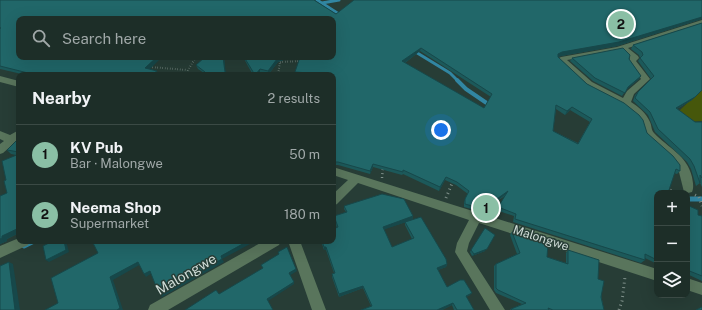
<!DOCTYPE html>
<meta charset="utf-8">
<style>
body{margin:0;font-family:"Public Sans",sans-serif;background:#253630;color:#f1f3f6}
.controls{position:absolute;right:12px;bottom:12px;display:grid;overflow:hidden;border-radius:8px;box-shadow:0 4px 16px #0002}
.controls button{width:36px;height:36px;display:grid;place-items:center;padding:0;border:0;border-bottom:1px solid #3b4a45;background:#1d2e28;color:#f1f3f6;font:20px sans-serif}
.you{position:absolute;left:441px;top:130px;width:14px;height:14px;margin:-10px;border:3px solid #fff;border-radius:50%;background:#1a73e8;box-shadow:0 0 0 6px #1a73e833}
.badge{display:grid;place-items:center;width:26px;height:26px;border-radius:50%;background:#8abfa5;color:#111;font-size:13px;font-weight:700}
.pin{position:absolute;translate:-50% -50%;border:2px solid #fff;box-shadow:0 1px 4px #0006}
.list{margin:0;padding:0;list-style:none}
h2{display:flex;justify-content:space-between;align-items:center;height:52px;margin:0;padding:0 16px;font-size:17px}
h2 small{font-size:13px;font-weight:400;color:#a0a8a8}
.list li{display:grid;grid-template-columns:26px 1fr auto;gap:12px;align-items:center;box-sizing:border-box;height:60px;padding:0 16px;border-top:1px solid #3b4a45}
.list b{display:block;font-size:15px;white-space:nowrap}
.list p{margin:0;font-size:13px;white-space:nowrap;color:#a0a8a8}
.list em{font-size:13px;font-style:normal;color:#a0a8a8}
.icon{flex:none;width:22px;height:22px;fill:none;stroke:currentColor;stroke-width:2;stroke-linecap:round;stroke-linejoin:round}
.map{position:relative;flex:none;width:702px;height:310px;overflow:hidden}
.search{position:absolute;background:#1d2e28;box-shadow:0 4px 16px #0002;left:16px;top:16px;width:320px;height:44px;display:flex;align-items:center;gap:10px;box-sizing:border-box;padding:0 14px;border-radius:8px;color:#a0a8a8;font-size:15px}
.panel{position:absolute;background:#1d2e28;box-shadow:0 4px 16px #0002;left:16px;top:72px;width:320px;height:172px;border-radius:8px}
.map>svg:first-child{display:block}
.green{fill:#46570b}
.lines{fill:none;stroke-linecap:round;stroke-linejoin:round}
.stream-far2{stroke:#3186a2;stroke-width:3}
.stream-far1{stroke:#3186a2;stroke-width:4}
.stream{stroke:#3186a2;stroke-width:5}
.path-far2{stroke:#7f908a;stroke-width:2;stroke-dasharray:0.5 2;stroke-linecap:butt}
.path-far1{stroke:#7f908a;stroke-width:2.5;stroke-dasharray:1 3;stroke-linecap:butt}
.path{stroke:#7f908a;stroke-width:3;stroke-dasharray:1 3.5;stroke-linecap:butt}
.minor{fill:#59755c;fill-rule:evenodd}
.wall{fill:#1c595a;fill-rule:evenodd}
.shaded-wall{fill:#17484a}
.building{fill:#216769;stroke:#17484a;fill-rule:evenodd}
.labels{text-anchor:middle;stroke-width:3;stroke-linejoin:round;paint-order:stroke}
.street-label{font-size:12px;fill:#cfdcd7;stroke:#273d36}
.near-street-label{font-size:14px;fill:#cfdcd7;stroke:#273d36}
</style>
<div class="map">
<svg width="702" height="310" viewBox="0 0 702 310">
<rect width="100%" height="100%" fill="#273d36"/>
<path class="green" d="M702,89v32l-10,1 -13,-11z"/>
<g class="lines">
<path class="stream-far2" d="M317,0l25,16
M322,3l17,-3
M414,51l36,22 8,8"/>
<path class="stream-far1" d="M457,80l9,9 25,17"/>
<path class="stream" d="M687,199h15
M24,246l10,-5"/>
<path class="path-far2" d="M276,57l4,5 -2,13
M280,62l21,-1
M150,67l37,3
M185,75l11,-18"/>
<path class="path-far1" d="M382,178l1,-11
M452,182l1,-2"/>
<path class="path" d="M666,189l10,3 1,-2
M695,195l4,2 3,9
M446,198l7,-17
M619,310l3,-9 3,-24"/>
<path class="minor" d="M702,20v4l-74,24 10,8 1,2 -3,3 14,18 -16,15 -3,8c8,5 15,11 19,20 2,4 1,8 4,11 14,15 33,22 38,44 1,6 2,10 0,15l-4,1 -4,-1 -6,-24 -7,-10 -26,-23 -3,-12 -4,-6 -16,-12 -36,-19 -29,-27 4,-2 56,-10zM621,50l9,8 -2,3 13,18 -14,12 -4,7 -31,-16 -25,-22z
M0,76l19,5v6l-19,-5z
M19,130v9l-16,14 -3,1v-10l4,-3 -4,-2v-8l10,4z
M333,167l324,102v12l-178,-58 -10,20 -2,8 38,59h-15l-35,-58 2,-9 12,-23 -111,-37 -21,21 -4,2v-12l15,-14 -15,-5z
M19,238v3h11l-2,4 -28,13v-12z
M264,241h17l-2,4 -111,65h-20l2,-5z
M288,241h12l26,69h-14z
M687,278l15,5v12l-15,-5z"/>
</g>
<path class="wall" d="M0,0l336,14 366,-14v19l-85,27 -56,10 -3,1 29,27 60,49 33,38 -3,3 -3,-1 -17,20v71l-12,-6v2l-4,3 -128,-41 1,-6 -18,-6 10,-15 -24,17 -18,-5v-5l4,-8 -12,-9 -11,-5 -6,11 -36,-17 -1,1 -29,-8 -3,7 -32,-9h-5v-90h-38v-3l38,-53h-314l130,50 8,2 1,3 6,1h-138l-26,-6zM420,51l71,46 -7,11 -79,-45zM556,109l9,6 5,-5 20,12 -12,21 -25,-12z
M702,23l-10,77 -15,9 18,13h7v65l-2,-4 -4,3 -5,-17 -4,-7 -32,-30 -7,-17 -15,-14 2,-6 16,-16 -13,-18 2,-3 -1,-3 -8,-6 2,-4z
M224,57l1,15 -21,1 -6,-4 -2,-4z
M243,57h48l-13,5 -10,13 -8,-2 -1,2h-6z
M572,58l57,1 12,17 -2,3 -12,10 -5,7 -29,-15 -23,-20z
M19,138v95l-12,6v2l-7,3v-48l7,-3 -1,-13 10,-25 -5,-1 -4,-4z
M687,205l11,10 4,1v65l-15,-7z
M344,206l69,10 -1,4 -28,9 8,18 20,-8 -7,-14v-3l42,42 -1,3 -8,3 9,17 23,8 -4,2 8,13h-20l-2,-5 -10,5h-81l10,-4 -8,-18 -24,9 -7,-20v-3l2,-1 -8,-23h-2l-3,-9h12l4,-13 -3,-9v-3l12,-4 -2,-3z
M512,232l35,25 19,6v-10l2,-3 30,29 6,31h-94l1,-1 11,-5 -26,-11 -2,-3v-24l2,-2 21,-10 -7,-19z
M471,250l14,1 -13,5 -2,-4z"/>
<path class="shaded-wall" d="M702,17v2l-85,27 -56,10 -5,2 2,-4 4,-2z
M421,48l-1,3 -18,14v-4z
M157,57h5l-15,15 -2,-4z
M223,57h2h-1l2,18 -1,-3z
M282,57h9l-13,5 -10,13v-4l9,-12z
M260,69v4l-1,2h-4z
M641,76l-2,3 -13,11 2,-3z
M702,90l-10,10 -19,11 3,-3z
M572,107l-2,3 -5,5 2,-4z
M373,164v3l-3,7v-3z
M446,177l-1,3 -6,11 1,-4z
M336,186v3l-3,2v-3z
M508,191l-2,3 -24,18 1,-3z
M413,216l-1,4 -29,10v-3z
M19,228v5l-12,6v2l-7,3v-5l2,-3z
M494,238l-9,13 -13,5 2,-2z
M64,241h2l3,11 -20,10 -3,-2z
M248,241h1l1,3 -28,15 -1,-3z
M324,247h2v3h-2z
M222,259l2,3 -62,35 -3,-3z
M9,262l4,2 7,46h-5z
M138,262l3,2 -28,16 10,30h-6l-7,-33z
M447,264l-1,3 -10,4 1,-3z
M296,269l1,2 -8,5v-3z
M150,271l2,2 -6,4 -2,-3z
M294,282v2l-26,17 -1,-2z
M363,286v2l-24,9v-3z
M472,293l-2,2 -6,3 2,-2z
M453,303l-1,2 -10,5h-5z"/>
<path class="building" d="M0,0h314l22,14 18,-14h348v17l-83,25 -57,10 -4,2v3l29,27 37,19 15,12 4,5 4,13 26,23 7,9v6l-4,-2 -8,24h-11v67l-12,-6v6l-130,-41 1,-5 -18,-7 10,-16 -25,18 -18,-5v-5l4,-8 -12,-9 -11,-5 -6,10 -37,-17v2l-30,-8 -3,7 -32,-9h-5v-87h-26l2,-2 -14,-1 5,-15h33v-38h-314v38h138l-12,11 12,3 -3,2 10,2h-128l-36,-9v-38h1h-1zM421,48l71,46 -8,14 -82,-47zM556,105l11,6 5,-4 20,12 -14,25 -25,-13z
M702,23v67l-7,7 -19,11 19,14h7v56l-2,-3v8l-6,-17 -4,-7 -32,-30 -8,-17 -15,-14 3,-6 16,-16 -14,-18 3,-3 -1,-3 -9,-7z
M623,48l7,7 -1,4 12,17 -13,11 -3,6 -30,-15 -23,-20z
M205,57h18l2,15 13,3h-36l3,-3 -9,-7z
M244,57h38l-5,2 -9,12 -8,-2 -5,6z
M19,138v14l-12,-2z
M19,154v74l-17,8v2l-2,1v-43l7,-3 -3,-12 2,-1 -4,-19z
M333,182l3,4 -3,2z
M382,194l22,5 9,17 -30,11 9,20 22,-9 -9,-16 16,-5 25,42 1,5 -10,4 10,19 13,-7h4l8,13 -6,3 8,14h-17l-4,-7 -16,7h-76l11,-4 -9,-20 -24,8 -7,-20 3,-1 -9,-26h-2l-2,-6h11v-12l5,-2 -4,-11 13,-4 -3,-6z
M687,205l11,5v5l4,1v60l-15,-6z
M485,228l10,7 -8,14 -13,5 -3,-4z
M512,232l36,12 -1,13 21,7v-14l31,10 -1,19 6,2 -3,16 3,13h-51l-5,-2 1,2h-37l-1,-1 15,-6 -28,-13 -2,-2v-24l24,-11z
M53,241h11l2,9 -20,10 -3,-14z
M92,241h156l-27,15 1,3 -63,35 -9,-23 -6,3 -6,-12 -28,15 10,31 -3,2h-72l13,-7 -7,-25 47,-25z
M287,247l9,22 -7,4 5,9 -27,17 6,11h-88l31,-20 3,4 44,-26 -2,-3 18,-11 -1,-2z
M9,262l6,48h-15v-44z
M702,307v3h-6z"/>
<g class="labels">
<g class="street-label">
<text transform="translate(541 238) rotate(18)" y="4">Malongwe</text>
</g>
<g class="near-street-label">
<text transform="translate(186 274) rotate(-30)" y="5">Malongwe</text>
</g>
</g>
</svg>
<div class="controls">
<button>+</button>
<button>−</button>
<button><svg class="icon" aria-label="layers" viewBox="0 0 24 24"><path d="M12 4l9 5-9 5-9-5zM3 14l9 5 9-5"/></svg></button>
</div>
<div class="you"></div>
<div class="pin badge" style="left:486px;top:208px">1</div>
<div class="pin badge" style="left:621px;top:24px">2</div>
<div class="search"><svg class="icon" aria-label="search" viewBox="0 0 24 24"><circle cx="10" cy="10" r="6"/><path d="M15 15l6 6"/></svg>Search here</div>
<section class="panel">
<h2>Nearby<small>2 results</small></h2>
<ul class="list">
<li><span class="badge">1</span><div><b>KV Pub</b><p>Bar · Malongwe</p></div><em>50 m</em></li>
<li><span class="badge">2</span><div><b>Neema Shop</b><p>Supermarket</p></div><em>180 m</em></li>
</ul>
</section>
</div>
